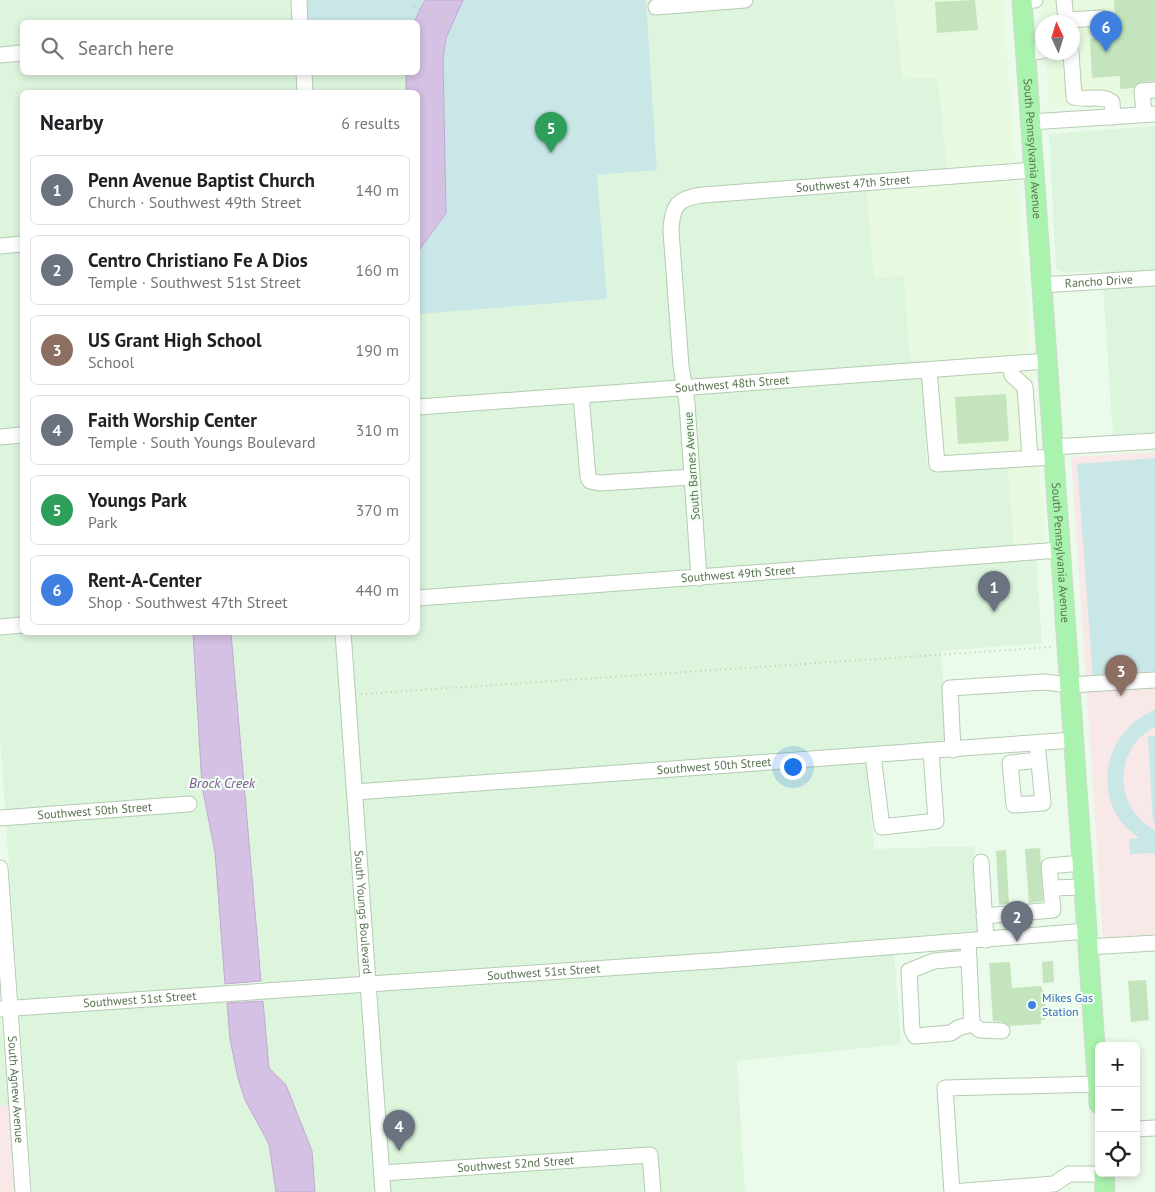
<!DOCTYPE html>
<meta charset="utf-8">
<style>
body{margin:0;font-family:"PT Sans",sans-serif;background:#f6f6f6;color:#202124}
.controls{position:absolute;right:15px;bottom:15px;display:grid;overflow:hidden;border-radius:8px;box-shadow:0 2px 8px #0003}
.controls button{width:45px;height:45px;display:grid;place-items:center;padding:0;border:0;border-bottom:1px solid #e0e0e0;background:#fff;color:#202124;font:25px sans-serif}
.compass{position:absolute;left:1035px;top:15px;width:45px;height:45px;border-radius:50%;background:#fff;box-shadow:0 2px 8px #0003;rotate:356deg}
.you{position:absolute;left:792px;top:766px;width:18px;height:18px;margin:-12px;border:4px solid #fff;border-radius:50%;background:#1a73e8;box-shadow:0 0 0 8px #1a73e833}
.badge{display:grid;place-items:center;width:32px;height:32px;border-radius:50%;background:#1a73e8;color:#fff;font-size:16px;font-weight:700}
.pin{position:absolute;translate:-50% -41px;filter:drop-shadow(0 1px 2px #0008)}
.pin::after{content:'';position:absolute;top:26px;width:18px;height:15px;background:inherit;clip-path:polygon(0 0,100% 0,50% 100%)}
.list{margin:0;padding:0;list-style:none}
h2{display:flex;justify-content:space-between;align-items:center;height:65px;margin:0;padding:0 20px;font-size:21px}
h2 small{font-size:16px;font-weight:400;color:#757577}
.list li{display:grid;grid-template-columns:32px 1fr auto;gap:15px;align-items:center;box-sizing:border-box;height:70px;margin:0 10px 10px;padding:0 10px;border:1px solid #e0e0e0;border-radius:8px}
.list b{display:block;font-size:19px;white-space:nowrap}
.list p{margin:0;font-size:16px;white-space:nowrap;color:#757577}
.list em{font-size:16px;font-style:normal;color:#757577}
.icon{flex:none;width:28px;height:28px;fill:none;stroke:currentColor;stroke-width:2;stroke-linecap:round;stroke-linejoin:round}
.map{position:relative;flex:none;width:1155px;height:1192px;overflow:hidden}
.search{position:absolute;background:#fff;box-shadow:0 2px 8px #0003;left:20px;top:20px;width:400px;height:55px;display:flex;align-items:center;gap:12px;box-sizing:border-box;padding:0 18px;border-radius:8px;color:#757577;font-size:19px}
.panel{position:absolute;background:#fff;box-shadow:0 2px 8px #0003;left:20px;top:90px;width:400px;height:545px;border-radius:8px}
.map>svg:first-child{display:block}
.residential{fill:#ddf4dd}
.commercial{fill:#e7fae0}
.education{fill:#f8e8e7}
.green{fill:#cae7e8}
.water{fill:#d4c1e3;stroke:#c2a8d4}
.building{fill:#c3e4bc}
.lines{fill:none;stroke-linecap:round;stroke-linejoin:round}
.minor-casing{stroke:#b4ccb1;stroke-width:17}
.major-casing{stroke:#d0d8ce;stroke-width:21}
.path{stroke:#b0d3a8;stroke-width:2;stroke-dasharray:1 4;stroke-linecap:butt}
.minor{stroke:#fff;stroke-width:15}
.major{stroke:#aaf3ae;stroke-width:19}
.shop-dot{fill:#3f7fe0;stroke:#f1fef2;stroke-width:2}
.labels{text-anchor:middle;stroke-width:4.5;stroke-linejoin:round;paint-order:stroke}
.street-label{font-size:12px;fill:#587450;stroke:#f1fef2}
.shop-label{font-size:12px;fill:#366cbe;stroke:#f1fef2;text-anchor:start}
.water-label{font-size:14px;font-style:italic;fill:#7e5599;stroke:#f1fef2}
</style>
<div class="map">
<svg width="1155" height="1192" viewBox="0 0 1155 1192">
<rect width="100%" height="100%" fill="#ebfbeb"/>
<path class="residential" d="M0,0h292l2,22h-272v50l275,1 1,19h-276v144l-22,2z
M646,0h249l7,79 36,-2 9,92 -73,108 30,-1 6,83h12l5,109 81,-3 6,80 21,-1 7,99 -101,8 7,90 -83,7 9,101 100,-3 6,85 -87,7 8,106 -164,17 8,131h-430l-3,-41 -26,-66 -17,-17 -38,-435 187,-1v-321l189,-12 -10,-124 60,-5z
M312,73h94v19h-93z
M1155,126v306l-42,3 -11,-164 -38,2 -8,-4 -7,-135z
M22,252v380l171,1 9,153 13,66 15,187 15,61 24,44 7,48h-244l-32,-455v-483z
M0,1010l9,95 -9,1z"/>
<path class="commercial" d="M895,0h108l42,541 -10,3 -21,1 -6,-80 -81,3 -5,-109 -12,1 -6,-84 -30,2 -9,-102 82,-7 -9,-92 -36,2z
M1041,0h114v101l-106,7 -4,-55 27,-1v-30h-29z"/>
<path class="education" d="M1155,452v482l-52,4 -32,-481z
M9,1105l6,87h-15v-86z"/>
<path class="green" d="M306,0h340l11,170 -60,5 10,124 -189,15v-62l28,-39 -28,-191h-110z
M1155,458v216l-62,4 -16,-214z
M1155,710v17c-42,21 -42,81 0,103v23l-25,1 -1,-15 10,-1c-7,-6 -15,-12 -20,-19 -26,-40 -7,-92 36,-109z
M1148,736h7v87h-2z"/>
<path class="water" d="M425,0h38l-17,38 -3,22 3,153 -28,39v-160h-12v-19l12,-1v-50h-4z
M193,633h38l30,348 -36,3 -10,-132 -13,-66z
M263,1001l6,67 17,17 26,66 3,41h-39l-7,-48 -24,-44 -7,-22 -8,-39 -3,-36z"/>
<path class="building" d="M975,0l3,30 -41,3 -2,-31z
M1114,0h41v81l-14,1 -8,6 -13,1v-13l-28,2 -2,-39 26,-2z
M1006,394l3,47 -51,3 -3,-47z
M1040,848l3,53 -14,2 -4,-54z
M1006,850l3,54 -10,1 -3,-54z
M1053,961l1,21 -11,1 -1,-21z
M1010,962l2,26 29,-2 4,10 2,19 -2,5h-4v4l-31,2 -7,-4 -10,-1 -4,-58z
M1146,980l3,40 -18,2 -3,-41z"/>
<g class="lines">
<defs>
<g id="minor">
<path d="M299,0l1,22"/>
<path d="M1064,0l2,20 36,-2"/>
<path d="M1022,1l13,-1"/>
<path d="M656,7l89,-7"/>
<path d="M1071,52l3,45c13,4 27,-3 38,5l1,15"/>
<path d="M1025,53l17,-2"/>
<path d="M0,55l22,-2"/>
<path d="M304,72l1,20"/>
<path d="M1144,114l-2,-23 13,-1"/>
<path d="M1030,122l125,-8"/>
<path d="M0,246l22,-2"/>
<path id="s1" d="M1041,285l114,-7"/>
<path d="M1010,364l2,11 13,12 5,71"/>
<path d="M929,370l8,94 116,-7"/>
<path d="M581,395l7,82 2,4 10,2 92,-6"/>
<path id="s2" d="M418,407l629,-46"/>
<path d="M0,437l22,-2"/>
<path d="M1053,447l102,-6"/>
<path id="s3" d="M699,578l-12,-175 -6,-37 -10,-135c1,-25 6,-33 32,-36l331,-25"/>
<path id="s4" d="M418,598l642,-48"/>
<path d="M0,627l22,-2"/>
<path id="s5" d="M343,632l40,560"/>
<path d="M1037,743l6,60 -29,2 -4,-42 29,-3"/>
<path d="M953,750l-3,-62 95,-6 24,3 86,-5"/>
<path d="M873,755l9,72 54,-6 -5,-69"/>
<path id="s6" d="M355,792l718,-52"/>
<path id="s7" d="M0,818l189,-14"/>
<path d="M981,862l5,78"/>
<path id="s8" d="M0,868l23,324"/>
<path d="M1051,888l33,-1"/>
<path d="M984,916l69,-6 -4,-44 33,-3"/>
<path d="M968,941l4,83 -14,4 -7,5 -36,3 -3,-6 -3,-59 25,-10 35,-3"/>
<path d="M1088,947l67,-4"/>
<path id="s9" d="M0,1009l725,-49 362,-29"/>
<path d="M972,1024l8,6 22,1"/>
<path d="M1097,1084l-152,4 7,104 102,-8 15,-10h35"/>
<path d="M1136,1129l19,-1"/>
<path id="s10" d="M382,1173l268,-18 3,37"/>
</g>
<g id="major">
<path id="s11" d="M1022,0l77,1104"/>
<path d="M1104,1173l1,19"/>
</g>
</defs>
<use href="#minor" class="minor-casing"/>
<use href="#major" class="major-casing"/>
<path class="path" d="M414,7l42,17
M361,694l691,-47"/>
<use href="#minor" class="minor"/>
<use href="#major" class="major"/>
</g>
<circle class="shop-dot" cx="1032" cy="1005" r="5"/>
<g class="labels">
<g class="street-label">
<text dy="4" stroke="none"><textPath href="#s11" startOffset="149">South Pennsylvania Avenue</textPath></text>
<text dy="4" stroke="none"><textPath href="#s3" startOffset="554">Southwest 47th Street</textPath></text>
<text dy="4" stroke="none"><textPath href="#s1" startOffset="58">Rancho Drive</textPath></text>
<text dy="4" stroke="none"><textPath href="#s2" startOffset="315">Southwest 48th Street</textPath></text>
<text transform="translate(692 466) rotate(-94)" y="4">South Barnes Avenue</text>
<text dy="4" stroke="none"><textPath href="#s11" startOffset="554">South Pennsylvania Avenue</textPath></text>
<text dy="4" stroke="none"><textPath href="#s4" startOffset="321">Southwest 49th Street</textPath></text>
<text dy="4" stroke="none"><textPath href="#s6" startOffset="360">Southwest 50th Street</textPath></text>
<text dy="4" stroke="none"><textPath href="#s7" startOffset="95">Southwest 50th Street</textPath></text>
<text dy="4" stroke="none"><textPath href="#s5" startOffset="281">South Youngs Boulevard</textPath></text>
<text dy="4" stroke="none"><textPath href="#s9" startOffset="545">Southwest 51st Street</textPath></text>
<text dy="4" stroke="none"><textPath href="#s9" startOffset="140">Southwest 51st Street</textPath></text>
<text dy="4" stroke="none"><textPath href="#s8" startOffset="222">South Agnew Avenue</textPath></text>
<text dy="4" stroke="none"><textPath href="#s10" startOffset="134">Southwest 52nd Street</textPath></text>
</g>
<g class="shop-label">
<text x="1042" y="1002">Mikes Gas<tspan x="1042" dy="14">Station</tspan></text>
</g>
<g class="water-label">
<text x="222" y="788">Brock Creek</text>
</g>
</g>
</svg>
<div class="controls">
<button>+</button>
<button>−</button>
<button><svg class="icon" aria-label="locate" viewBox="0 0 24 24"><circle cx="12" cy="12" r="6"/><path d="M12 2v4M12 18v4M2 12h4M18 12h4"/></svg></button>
</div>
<svg class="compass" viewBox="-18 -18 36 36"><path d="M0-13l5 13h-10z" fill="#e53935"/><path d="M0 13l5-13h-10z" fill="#757577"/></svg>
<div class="you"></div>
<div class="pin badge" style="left:994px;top:612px;background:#6b7280">1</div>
<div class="pin badge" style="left:1017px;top:942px;background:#6b7280">2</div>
<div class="pin badge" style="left:1121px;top:696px;background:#8d6e63">3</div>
<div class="pin badge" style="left:399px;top:1151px;background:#6b7280">4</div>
<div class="pin badge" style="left:551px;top:153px;background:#2e9e5b">5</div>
<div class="pin badge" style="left:1106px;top:52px;background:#3f7fe0">6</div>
<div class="search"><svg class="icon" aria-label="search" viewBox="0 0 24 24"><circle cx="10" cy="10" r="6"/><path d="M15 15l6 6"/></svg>Search here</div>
<section class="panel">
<h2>Nearby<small>6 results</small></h2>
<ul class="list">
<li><span class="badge" style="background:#6b7280">1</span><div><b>Penn Avenue Baptist Church</b><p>Church · Southwest 49th Street</p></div><em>140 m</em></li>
<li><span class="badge" style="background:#6b7280">2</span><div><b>Centro Christiano Fe A Dios</b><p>Temple · Southwest 51st Street</p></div><em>160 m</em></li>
<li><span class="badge" style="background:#8d6e63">3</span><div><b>US Grant High School</b><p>School</p></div><em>190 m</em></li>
<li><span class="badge" style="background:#6b7280">4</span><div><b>Faith Worship Center</b><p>Temple · South Youngs Boulevard</p></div><em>310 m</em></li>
<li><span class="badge" style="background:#2e9e5b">5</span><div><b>Youngs Park</b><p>Park</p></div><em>370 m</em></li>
<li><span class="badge" style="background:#3f7fe0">6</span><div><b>Rent-A-Center</b><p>Shop · Southwest 47th Street</p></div><em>440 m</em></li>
</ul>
</section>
</div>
